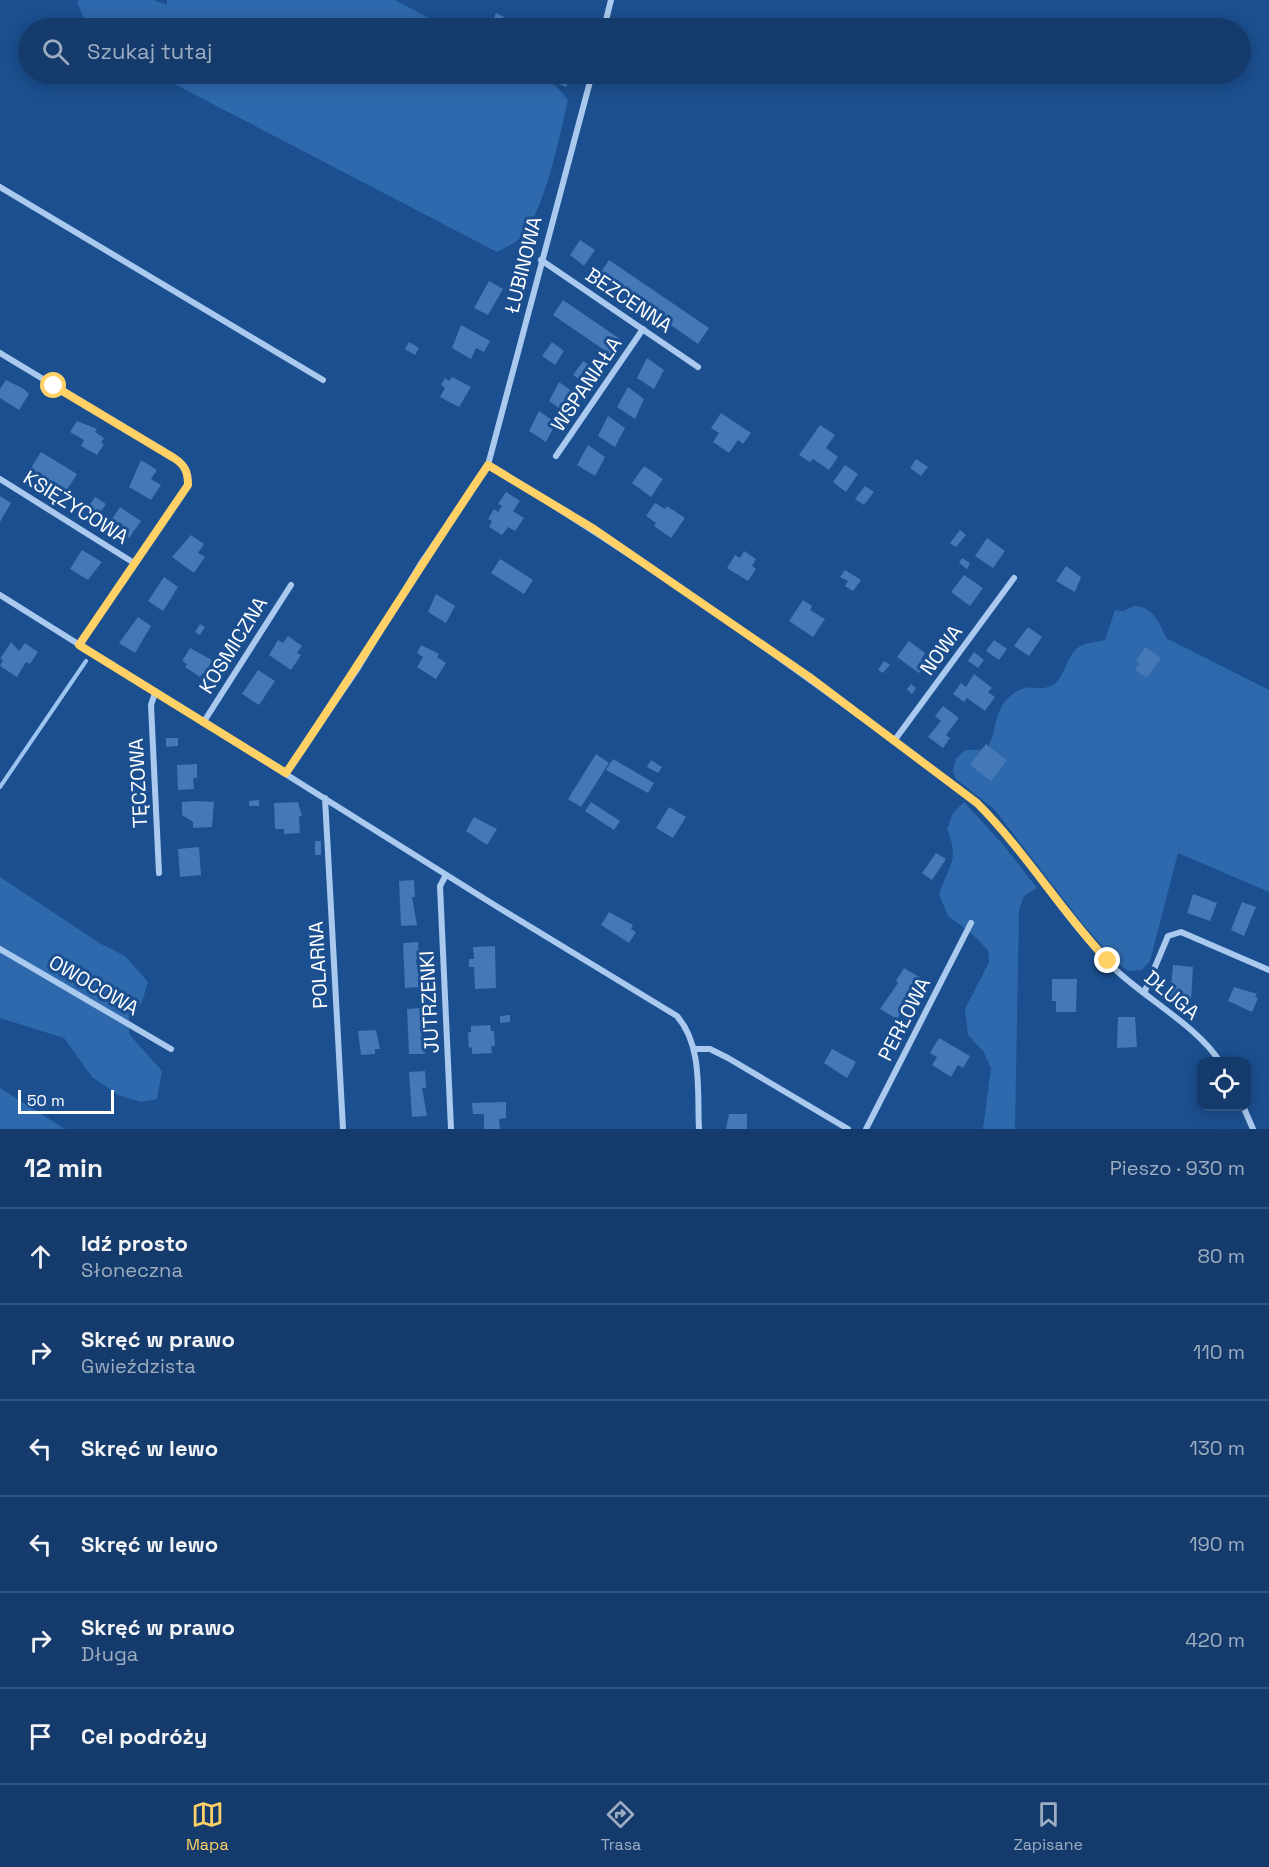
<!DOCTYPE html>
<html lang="pl">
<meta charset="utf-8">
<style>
body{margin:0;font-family:"Space Grotesk",sans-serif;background:#1d4271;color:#f1f3f6}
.controls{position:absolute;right:18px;bottom:18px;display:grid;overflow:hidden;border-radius:12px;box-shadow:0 3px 15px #0003}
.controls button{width:54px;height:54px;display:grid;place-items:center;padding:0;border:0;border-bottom:2px solid #33557e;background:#143b6b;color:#f1f3f6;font:30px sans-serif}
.scale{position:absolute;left:18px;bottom:15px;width:96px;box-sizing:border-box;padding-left:6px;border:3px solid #fff;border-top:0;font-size:16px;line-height:21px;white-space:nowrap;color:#fff;-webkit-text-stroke:4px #1b4f8f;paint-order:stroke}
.stop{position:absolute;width:18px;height:18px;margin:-14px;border:4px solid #ffd166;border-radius:50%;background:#fff}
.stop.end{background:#ffd166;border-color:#fff;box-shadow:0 2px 6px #0008}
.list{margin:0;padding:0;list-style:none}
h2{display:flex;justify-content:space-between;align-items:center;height:78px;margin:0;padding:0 24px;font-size:26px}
h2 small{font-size:20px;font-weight:400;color:#9dadc1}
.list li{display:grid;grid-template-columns:39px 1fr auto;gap:18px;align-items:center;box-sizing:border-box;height:96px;padding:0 24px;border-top:2px solid #33557e}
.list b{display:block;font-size:22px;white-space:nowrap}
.list p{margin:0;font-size:20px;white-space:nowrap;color:#9dadc1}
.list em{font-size:20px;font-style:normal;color:#9dadc1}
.icon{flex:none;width:33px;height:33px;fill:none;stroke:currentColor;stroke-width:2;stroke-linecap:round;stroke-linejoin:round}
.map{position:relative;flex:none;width:1269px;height:1129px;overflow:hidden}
.search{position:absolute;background:#143b6b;box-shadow:0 3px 15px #0003;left:18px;right:18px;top:18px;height:66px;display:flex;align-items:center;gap:15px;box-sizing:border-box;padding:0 21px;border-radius:33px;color:#9dadc1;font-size:22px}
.sheet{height:654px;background:#143b6b}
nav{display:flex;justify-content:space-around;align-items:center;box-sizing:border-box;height:84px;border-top:2px solid #33557e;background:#143b6b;font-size:16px;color:#9dadc1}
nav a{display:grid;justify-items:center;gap:3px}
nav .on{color:#ffd166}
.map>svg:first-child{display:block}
.green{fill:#2e69ad}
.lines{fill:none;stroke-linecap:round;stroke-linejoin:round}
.stream{stroke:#9cc4f0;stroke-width:4}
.building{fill:#4478b7}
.minor{stroke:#a9c9ee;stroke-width:6}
.route{stroke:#ffd166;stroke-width:8}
.labels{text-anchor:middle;stroke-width:6;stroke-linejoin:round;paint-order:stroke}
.street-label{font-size:20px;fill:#fff;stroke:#1b4f8f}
</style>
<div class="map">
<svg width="1269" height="1129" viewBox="0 0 1269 1129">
<rect width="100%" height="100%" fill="#1b4f8f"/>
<path class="green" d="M79,0h75l13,5v-5h228l53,28h-360l-11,-26z
M155,74h378l23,12 12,14c-9,37 -22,109 -47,137 -6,7 -17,11 -24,15z
M1134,606c19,1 25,15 32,32l103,52v202l-91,-39 -28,108 -8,9 -14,1 -10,-7 -36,-41 -88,-114 -38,-30 -3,-8 3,-12 9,-9c6,0 17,1 22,-3 10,-10 5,-39 26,-53 16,-12 22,-3 35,-7 18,-4 16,-33 34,-42 6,-3 16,-3 23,-5l10,-30 8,1z
M964,802l36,39 37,47 -13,8 -5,14 -4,219h-32l8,-61 -8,-17 -15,-16 -3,-26 24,-47 -1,-12 -17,-17 -23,-17 -9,-22c10,-29 21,-34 8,-65l6,-16z
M0,877l101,67 24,12 23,26 -6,20 -13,15v17l33,37 -5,28 -16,3 -23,-7 -26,-18 -28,-39 -64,-20z
M0,1088l65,41h-65z"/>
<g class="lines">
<path class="stream" d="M0,787l86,-126"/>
</g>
<path class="building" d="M496,13l8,4 -5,11h-17l2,-7 8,2z
M566,78l3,2 -3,7 -9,-4 2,-4 5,2z
M580,240l15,10 -11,16 -14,-11z
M609,260l100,68 -11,16 -99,-69z
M489,281l14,8 -15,26 -14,-7z
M563,300l57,39 -10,15 -57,-39z
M461,325l29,16 -6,11 -8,-4 -5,11 -19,-11z
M409,342l10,6 -4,7 -10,-6z
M552,342l12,9 -9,14 -13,-9z
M647,358l17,12 -10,19 -17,-11z
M583,361l13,8 -10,15 -13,-9z
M452,377l19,10 -12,20 -19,-10 5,-9 -4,-3 4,-7 4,3z
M6,380l18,9 5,5 -10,16 -19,-12v-9z
M559,382l17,12 -10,19 -17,-12z
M628,387l16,12 -9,20 -18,-12z
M539,411l17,12 -10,19 -17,-11z
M721,413l30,20 -8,11 -5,-4 -9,13 -16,-11 6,-9 -8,-5z
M608,416l17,12 -10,19 -17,-11z
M77,421l20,8 -2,3 9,6 -3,5 3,1 -7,11 -16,-9 3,-6 -14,-8z
M820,425l15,10 -9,13 12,9 -9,13 -16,-11 -3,3 -11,-7z
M588,445l17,12 -10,19 -18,-11z
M41,452l36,22 -12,19 -13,-10 -2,3 -22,-13z
M916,459l12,8 -7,9 -11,-8z
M141,460l16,10 -6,9 10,6 -10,15 -22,-13z
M845,465l13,9 -12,18 -13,-10z
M644,466l19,13 -12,18 -19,-14z
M865,486l9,6 -10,13 -9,-6z
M506,492l14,9 -7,10 11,7 -9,13 -7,-4 -6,8 -13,-8 3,-6 -4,-2 6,-10 4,3 4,-6 -4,-2z
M0,496l11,7 -11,19z
M95,497l11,7 -9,13 -11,-7z
M655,503l10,6 2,-3 18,12 -14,20 -17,-12 2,-3 -10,-7z
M120,507l21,14 -12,17 -20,-14z
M960,530l6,5 -10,12 -6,-4z
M191,535l13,9 -6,9 7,4 -11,16 -22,-16z
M987,538l18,13 -12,17 -18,-12z
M82,550l20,12 -14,18 -18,-11z
M744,551l12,8 -4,7 4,3 -8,12 -21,-13 8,-13 5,3z
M962,558l8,5 -3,6 -8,-6z
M500,559l33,21 -9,14 -33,-21z
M1066,566l15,11 -6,15 -19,-11z
M845,570l16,10 -8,11 -8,-5 3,-5 -8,-4z
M964,575l19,13 -13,18 -19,-14z
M164,577l14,10 -15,24 -15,-10z
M436,594l19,12 -9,17 -18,-11z
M803,600l9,6 -2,4 15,9 -12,18 -24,-16z
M138,617l13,9 -16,27 -16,-10z
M200,624l5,3 -5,8 -5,-3z
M1028,627l14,10 -13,19 -15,-10z
M288,636l14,10 -5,7 4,2 -10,15 -22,-15 9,-15 5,3z
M994,640l13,9 -8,11 -13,-9z
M909,641l16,12 -4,7 5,4 -7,9 -22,-16z
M11,642l8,9 6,-8 13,9 -8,12 -4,-2 -9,15 -17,-11 3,-6 -3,-1z
M421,645l18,9 -2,3 9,6 -10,16 -19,-12 6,-10 -6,-4z
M1145,647l16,11 -14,20 -12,-8 5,-7 -4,-2z
M190,648l22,12 -7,14 -2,-1 -3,4 -15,-10 2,-3 -5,-3z
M974,652l10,8 -6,8 -10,-7z
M884,661l6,4 -7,8 -5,-3z
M258,670l17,11 -16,24 -17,-11z
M974,674l18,14 -4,4 7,5 -10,14 -18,-13 -3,4 -11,-8 8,-11 5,4z
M911,684l5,4 -4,6 -5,-5z
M943,706l16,12 -13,17 4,3 -7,10 -15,-11 13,-16 -6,-5z
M166,738h12v8l-12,1z
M986,744l21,16 -16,21 -21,-16z
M596,754l13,9 -28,44 -13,-8z
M613,759l41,24 -6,10 -42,-23z
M651,760l11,7 -4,6 -11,-6z
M197,764v14h-4l1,11 -16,1 -1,-25z
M259,800v6h-10v-5z
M196,801l18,1 -2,25 -19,1v-6l-11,-7v-13z
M298,802l4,14h-3l1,17 -16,1v-5h-9l-1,-26z
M591,802l29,19 -6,9 -29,-19z
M669,807l17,10 -13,21 -17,-10z
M474,817l23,12 -10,16 -21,-14z
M315,841h6v14h-6z
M199,847l2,28 -21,2 -2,-28z
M936,853l10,6 -14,21 -10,-7z
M414,880l1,17h-3l5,28 -16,1 -2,-45z
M1193,894l24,9 -7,18 -23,-8z
M1242,902l14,5 -12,29 -13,-6z
M609,912l24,13 -2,4 5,3 -7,11 -28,-18z
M418,942l1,17 -3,1 5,27 -16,1 -2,-45z
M495,946l1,42 -21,1 -1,-22h-5v-8h5l-1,-12z
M1173,965l20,2 -2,33 -21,-2z
M904,968l17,10 -24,41 -17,-10 18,-26 -2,-2z
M1052,979h25l-1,33h-20v-11h-4z
M1234,987l23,7 -2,3 3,1 -6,14 -24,-11z
M422,1008l1,18h-3l5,28h-16l-2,-45z
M510,1015v7l-10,1v-7z
M1118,1017h17l2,30 -20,1z
M490,1025l1,6h3l1,15h-4l1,7 -20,1v-7l-3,1 -1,-16h3v-6z
M376,1030l4,19h-5v5l-14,1 -3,-24z
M939,1038l31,18 -7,12 -5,-3 -7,12 -19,-12 5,-8 -7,-4z
M832,1049l24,13 -9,16 -23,-15z
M425,1071l1,17h-4l5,28 -15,1 -3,-45z
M506,1102v16l-7,1 1,10h-16v-15h-11l-1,-11z
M729,1114h18v15h-21z"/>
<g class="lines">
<path class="minor" d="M604,28l7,-28
M0,187l323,193
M541,260l157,107
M0,353l174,105c11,7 14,14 14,27l-109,160
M556,456l87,-127
M488,465c172,104 329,218 489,338 52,52 87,117 140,168 30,28 82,57 103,91
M0,479l134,84
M0,595l496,311 181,110c26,30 20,76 22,113
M155,693l-4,12 8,168
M203,723l88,-138
M894,741l120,-163
M286,773l72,-105 62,-103 68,-100 104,-391
M325,798l18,331
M446,875l-6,11 11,243
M0,949l171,100
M1144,993l24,-57 13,-4 88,38
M695,1049h15l18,9 120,71
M1243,1106l10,23
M866,1129l105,-206"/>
</g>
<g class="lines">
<path class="route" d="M54,386l120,72c11,7 14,14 14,27l-109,160 207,128c69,-101 133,-206 202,-308l106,64 214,147 169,127c48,48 84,108 131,158"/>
</g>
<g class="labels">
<g class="street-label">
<text transform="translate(523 265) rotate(-76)" y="7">ŁUBINOWA</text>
<text transform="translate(629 300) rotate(34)" y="7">BEZCENNA</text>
<text transform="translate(586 384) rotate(-56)" y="7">WSPANIAŁA</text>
<text transform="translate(76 507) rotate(32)" y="7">KSIĘŻYCOWA</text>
<text transform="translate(233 645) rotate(-58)" y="7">KOSMICZNA</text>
<text transform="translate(941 650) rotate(-54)" y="7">NOWA</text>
<text transform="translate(138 783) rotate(-93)" y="7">TĘCZOWA</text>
<text transform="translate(318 965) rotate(-93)" y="7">POLARNA</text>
<text transform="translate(94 985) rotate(30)" y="7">OWOCOWA</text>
<text transform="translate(1172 995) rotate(40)" y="7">DŁUGA</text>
<text transform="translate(429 1002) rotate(-93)" y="7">JUTRZENKI</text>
<text transform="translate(904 1019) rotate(-63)" y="7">PERŁOWA</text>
</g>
</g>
</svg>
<div class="controls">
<button><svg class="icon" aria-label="locate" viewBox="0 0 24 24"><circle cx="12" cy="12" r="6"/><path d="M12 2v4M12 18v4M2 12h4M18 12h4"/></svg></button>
</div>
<div class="scale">50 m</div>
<div class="stop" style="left:54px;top:386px"></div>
<div class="stop end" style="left:1108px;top:961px"></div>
<div class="search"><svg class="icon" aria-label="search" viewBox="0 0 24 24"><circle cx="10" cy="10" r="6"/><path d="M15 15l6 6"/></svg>Szukaj tutaj</div>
</div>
<section class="sheet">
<h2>12 min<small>Pieszo · 930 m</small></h2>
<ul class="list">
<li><svg class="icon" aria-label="ahead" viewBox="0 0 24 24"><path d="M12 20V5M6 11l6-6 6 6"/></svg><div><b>Idź prosto</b><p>Słoneczna</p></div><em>80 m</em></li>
<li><svg class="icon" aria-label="right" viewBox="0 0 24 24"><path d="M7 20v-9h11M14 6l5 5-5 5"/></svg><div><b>Skręć w prawo</b><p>Gwieździsta</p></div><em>110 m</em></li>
<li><svg class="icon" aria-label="left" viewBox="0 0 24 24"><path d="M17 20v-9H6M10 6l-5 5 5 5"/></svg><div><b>Skręć w lewo</b></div><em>130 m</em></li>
<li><svg class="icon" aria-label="left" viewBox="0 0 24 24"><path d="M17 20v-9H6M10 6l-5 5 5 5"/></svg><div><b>Skręć w lewo</b></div><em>190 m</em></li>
<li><svg class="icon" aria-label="right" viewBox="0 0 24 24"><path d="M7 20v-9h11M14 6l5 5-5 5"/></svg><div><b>Skręć w prawo</b><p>Długa</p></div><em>420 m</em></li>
<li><svg class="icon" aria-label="arrive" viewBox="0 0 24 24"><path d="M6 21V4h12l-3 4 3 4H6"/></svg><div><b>Cel podróży</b></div></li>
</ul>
</section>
<nav>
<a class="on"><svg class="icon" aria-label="map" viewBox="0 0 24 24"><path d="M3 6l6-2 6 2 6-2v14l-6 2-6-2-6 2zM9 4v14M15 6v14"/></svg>Mapa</a>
<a><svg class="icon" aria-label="directions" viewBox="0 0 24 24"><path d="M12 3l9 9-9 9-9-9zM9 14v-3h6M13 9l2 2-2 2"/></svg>Trasa</a>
<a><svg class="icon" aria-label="saved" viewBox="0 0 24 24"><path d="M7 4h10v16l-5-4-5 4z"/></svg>Zapisane</a>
</nav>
